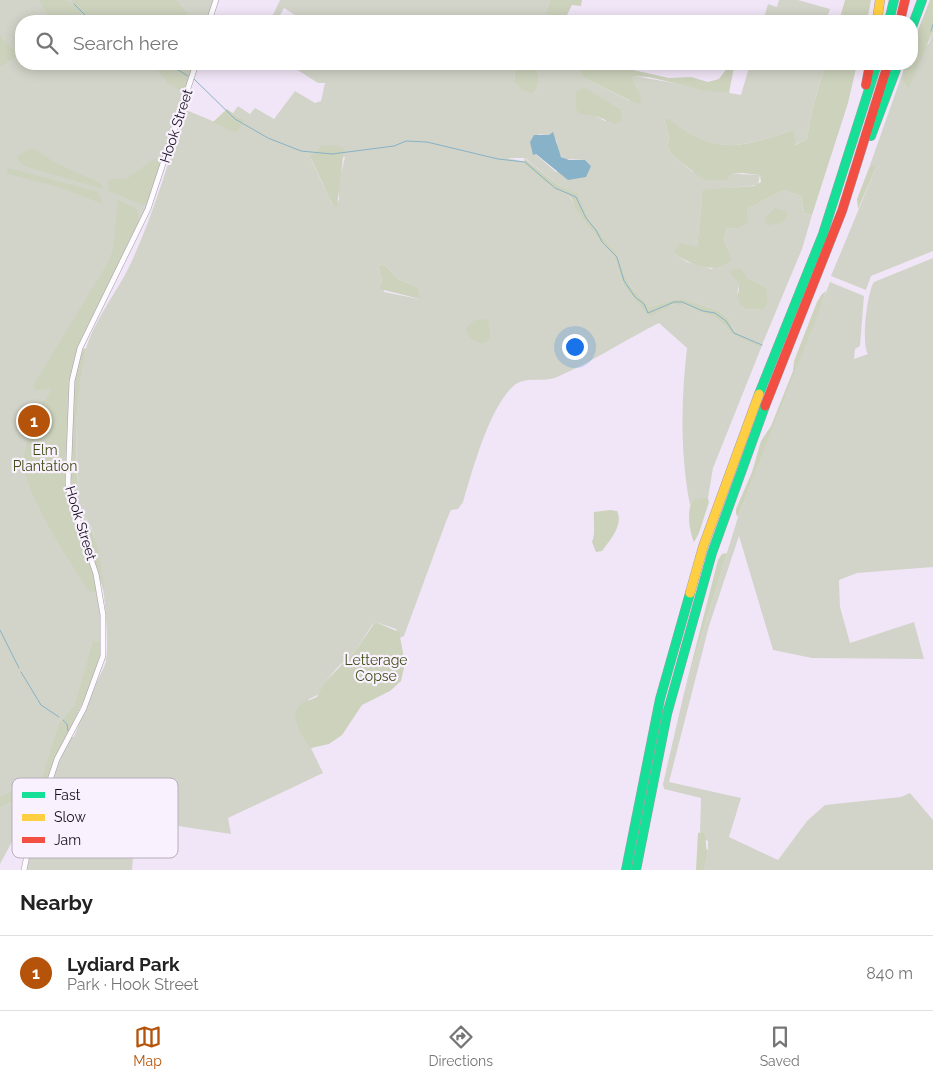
<!DOCTYPE html>
<meta charset="utf-8">
<style>
body{margin:0;font-family:Raleway,sans-serif;background:#f6f6f6;color:#222}
.you{position:absolute;left:574px;top:346px;width:18px;height:18px;margin:-12px;border:4px solid #fff;border-radius:50%;background:#1a73e8;box-shadow:0 0 0 8px #1a73e833}
.badge{display:grid;place-items:center;width:32px;height:32px;border-radius:50%;background:#b45309;color:#fff;font-size:16px;font-weight:700}
.pin{position:absolute;translate:-50% -50%;border:2px solid #fff;box-shadow:0 1px 5px #0006}
.list{margin:0;padding:0;list-style:none}
h2{display:flex;justify-content:space-between;align-items:center;height:65px;margin:0;padding:0 20px;font-size:21px}
h2 small{font-size:16px;font-weight:400;color:#767676}
.list li{display:grid;grid-template-columns:32px 1fr auto;gap:15px;align-items:center;box-sizing:border-box;height:75px;padding:0 20px;border-top:1px solid #e0e0e0}
.list b{display:block;font-size:19px;white-space:nowrap}
.list p{margin:0;font-size:16px;white-space:nowrap;color:#767676}
.list em{font-size:16px;font-style:normal;color:#767676}
.icon{flex:none;width:28px;height:28px;fill:none;stroke:currentColor;stroke-width:2;stroke-linecap:round;stroke-linejoin:round}
.map{position:relative;flex:none;width:933px;height:870px;overflow:hidden}
.search{position:absolute;background:#fff;box-shadow:0 2px 12px #0003;left:15px;right:15px;top:15px;height:55px;display:flex;align-items:center;gap:12px;box-sizing:border-box;padding:0 18px;border-radius:20px;color:#767676;font-size:19px}
.sheet{height:140px;background:#fff}
nav{display:flex;justify-content:space-around;align-items:center;box-sizing:border-box;height:70px;border-top:1px solid #e0e0e0;background:#fff;font-size:14px;color:#767676}
nav a{display:grid;justify-items:center;gap:2px}
nav .on{color:#b45309}
.map>svg:first-child{display:block}
.green{fill:#d2d4c9;fill-rule:evenodd}
.forest{fill:#ccd2bc}
.water{fill:#87b2c7}
.lines{fill:none;stroke-linecap:round;stroke-linejoin:round}
.stream{stroke:#87b2c7;stroke-width:1}
.street-casing{stroke:#a79eab;stroke-width:6}
.fast-casing{stroke:#a79eab;stroke-width:10}
.slow-casing{stroke:#a79eab;stroke-width:10}
.jam-casing{stroke:#a79eab;stroke-width:10}
.street{stroke:#fdfbfe;stroke-width:5}
.fast{stroke:#16e098;stroke-width:9}
.slow{stroke:#ffcf43;stroke-width:9}
.jam{stroke:#f24e42;stroke-width:9}
.labels{text-anchor:middle;stroke-width:4.5;stroke-linejoin:round;paint-order:stroke}
.street-label{font-size:14px;fill:#18111c;stroke:#f9f1fe}
.park-label{font-size:14px;fill:#3c4d13;stroke:#f9f1fe}
.key{fill:#f9f1fe;stroke:#b6aeba;stroke-width:1}
.key-label{font-size:14px;fill:#18111c}
</style>
<div class="map">
<svg width="933" height="870" viewBox="0 0 933 870">
<rect width="100%" height="100%" fill="#f1e6f7"/>
<path class="green" d="M0,0h214l-7,21h-186v43h172l-45,139 -74,156 -9,114 3,21 27,78 8,65 -38,99 -18,44 -5,6 1,13 -10,32 -13,-4 -20,37z
M280,0h270l-3,15 4,6h-247l-20,-13 -7,13h-7z
M779,0h19l32,9 -4,12h-63l5,-17 9,3z
M933,31v220l-62,25 -5,14 -35,-14 46,-111 -8,3 36,-102 -3,10 27,-33z
M288,64h227l-1,17 21,12 4,-12 -3,-17 47,2 -3,4 2,7 48,24 1,-25h3l107,19 9,-31h76l-14,45 -5,30 -13,6v-15c-51,17 -80,27 -124,-11h-6l5,17 -2,10 6,10 20,16 67,3 -2,10 -27,3 -29,12 -5,47 -24,6 14,9 25,7 17,-18 -5,-10 3,-13 10,1 10,-20 37,-19 17,6 3,17 8,2 -10,34 -40,96 -27,-13 -7,-14 -11,-8 -31,-10h-14l-22,7 -18,-19 -8,-14 -8,-22 -26,-31 -14,-27 -18,-9 -33,-27h-18l18,4 22,22 21,10 20,32 26,31 10,29 23,27 30,-10 10,2 11,7 17,5 12,11 4,6 30,14 -48,120 -5,30 -16,3 -2,4c-10,-52 -9,-104 -3,-157l-28,-25c-34,17 -67,39 -102,54 -12,6 -29,-1 -41,7 -26,19 -44,88 -53,118l-5,7 -7,1 -4,9 -43,117 -4,2 -4,-9 -21,-7 -3,3 -16,25 -19,18 -12,14 -5,12 -11,5 -12,23 6,16 8,10 12,25 -95,45 3,16 -93,-14 -2,2 -4,48h-105l5,-28 26,-83 13,-22h3c9,-24 19,-48 30,-70 9,-16 -4,-117 -11,-135 -5,-13 -14,-21 -18,-33l4,-3c-4,-44 -5,-102 6,-144 8,-30 30,-57 44,-85 24,-50 39,-105 57,-157l29,12 25,-4 -7,-5 5,-7 12,8 5,-6 19,11 21,-28 20,12 6,-2 4,-18h-7zM582,87l39,22 -16,12 -9,-5zM539,134c31,3 9,14 26,25l20,1 6,6 -35,6 -23,-20zM345,157l-6,24v19l-6,6 -22,-47zM378,264l8,2 12,13 20,8 1,12 -35,-7zM746,277l19,11 3,16 -5,6 -18,-1c-10,-10 -10,-23 1,-32z
M933,258v309l-76,6 -18,7 1,27 10,36 64,-21 10,37 -112,-1 -39,-8 -34,-114 -30,90 -40,156 72,16 -12,39 49,23 29,-39 18,-16 76,-8 9,-4 23,27v50h-229l3,-13 -2,-9 3,2v-9l-3,-1v-6l-5,-2 1,-34 -37,-9 -1,-5 21,-91 54,-176 92,-235 34,14 -4,50 -5,3 -1,10 14,-5c-7,-8 -1,-63 6,-72z"/>
<path class="forest" d="M39,0h27l7,5 -1,-5h104l17,21h-136l-11,-8z
M550,0h32l-1,6 -9,-1 -5,10 2,4h7v2h-25l-2,-5h-3z
M845,0h26l-4,21h-28z
M930,0h3v31l-24,57c-9,-8 -7,-13 -4,-24h7v-19z
M0,36l18,19 -18,12z
M153,64h40l-9,29 -16,-10z
M515,64h21l3,17 -4,12 -11,-2 -10,-10z
M575,64h31l63,14 22,-1 17,5 11,-3 11,-15 8,2 -4,1 -5,26 -26,-3 -54,-13 -18,-1 10,22 -1,5 -3,1 -55,-27 -2,-7 3,-4z
M826,64h31l-9,39 -36,112 -8,-2 -3,-17 -17,-6 -37,19v14l-10,6 -10,-1 -3,13 5,10 2,9c-17,16 -41,4 -58,-7l7,-10 17,4 6,-57 51,-4 7,-4 -1,-7 -18,-2 -11,1 -4,6h-23l-31,-24 -6,-10 2,-10 -5,-17h6c45,38 73,28 124,11l1,15 12,-6 5,-30z
M583,87l38,22 1,11 -7,4 -19,-8 -16,-2 -4,-5v-17z
M227,109l17,12 -7,11 -6,-1 -18,-9z
M332,145l9,1 3,3 -7,58 -4,-1 -23,-50 12,-10z
M30,149h4l22,14 44,20 4,6 -80,-23 -7,-7 2,-4z
M164,155l-16,48 -5,2 -34,-14 -1,-11 20,-2 23,-17z
M524,158l34,27 19,9 13,27 26,31 8,22 8,14 18,19 22,-7h14l31,10 11,8 7,14 27,13 -1,3 -30,-14 -4,-6 -12,-11 -17,-5 -11,-7 -14,-1 -22,12 -4,-2 -23,-28 -10,-29 -26,-31 -13,-18 -3,-9 -4,-5 -21,-10 -22,-20z
M873,165h4l-19,44 -1,-10 12,-31z
M9,168l89,24 5,12 -44,-17 -47,-12 -5,-2v-4z
M118,200l19,9 2,16 -57,112 -8,22 -4,32 8,-32 6,-11 2,1c-11,47 -12,99 -7,147l-4,3c4,13 13,21 18,34 7,17 9,43 12,62l-36,-110 1,-90 -5,78 3,21 21,57 9,42 -7,-1 -3,-2c-19,-30 -62,-93 -64,-127 -1,-13 6,-26 9,-38 5,-13 8,-23 18,-33l-1,-3 -14,1 -3,-4 76,-125 4,-12z
M775,208l12,4v6l-6,5 -13,2 -3,-3v-4z
M378,264l8,2 12,13 20,8 2,12 -40,-10 2,-7z
M733,269h8l5,8 20,11 2,16 -5,6 -18,-1c-13,-13 -5,-12 -6,-26l-9,-10z
M826,291l-8,23 -80,203 -2,-3v-5l16,-37 9,-31 10,-15 22,-55 1,-10 23,-59 5,-8z
M485,319l4,3 1,17c-8,8 -13,3 -21,-2l-3,-9 9,-8z
M701,498h7l1,4 -10,31 -5,9c-5,-11 -7,-31 -2,-41z
M610,510l7,1c7,14 -7,29 -15,40l-6,1 -4,-10c4,-10 1,-19 2,-30z
M727,553l-43,140 34,-133 4,-6z
M375,622l24,10 6,31 -4,18 -11,10 -28,14 -20,30 -13,9 -18,4c-8,-7 -18,-27 -15,-38l6,-7 15,-6 8,-15 31,-32z
M93,641l10,2 -9,36 -50,105 -3,-3 18,-57 16,-19z
M36,781l6,7 -42,19v-10z
M702,832l3,2 2,23 -3,13h-8l2,-37z"/>
<path class="water" d="M553,132l8,25 8,3h16l6,6 -5,11 -18,3 -32,-26 -3,1 -3,-13 4,-7h15z"/>
<g class="lines">
<path class="stream" d="M74,4l17,17
M931,31l2,-7
M168,64l20,12
M194,79l41,40 33,19 33,13 31,3 62,-8 12,-5 21,1 71,17 27,3 30,26 21,9 10,21 10,12 6,12 15,15 7,24 11,16 9,7 4,9 26,-11h8l21,9 12,2 11,8 8,12 28,12
M0,630l19,38
M21,672l20,33 18,12
M63,720l4,4 1,7"/>
<defs>
<path id="street" d="M209,21l7,-21
M24,870l6,-30 27,-81 27,-51 19,-52v-41l-7,-41 -25,-74 -3,-17 4,-102 8,-33 68,-139 48,-145"/>
<path id="fast" d="M889,21l5,-21
M912,27l10,-27
M871,136l27,-72
M759,394l64,-160 54,-170
M626,870l34,-171 30,-106
M636,870l31,-156 45,-161 53,-147"/>
<path id="slow" d="M877,21l3,-21
M690,593l13,-46 56,-153"/>
<path id="jam" d="M900,21l5,-21
M866,85l4,-21
M765,406l77,-195 46,-147"/>
</defs>
<use href="#street" class="street-casing"/>
<use href="#fast" class="fast-casing"/>
<use href="#slow" class="slow-casing"/>
<use href="#jam" class="jam-casing"/>
<use href="#street" class="street"/>
<use href="#fast" class="fast"/>
<use href="#slow" class="slow"/>
<use href="#jam" class="jam"/>
</g>
<g class="labels">
<g class="street-label">
<text transform="translate(176 126) rotate(-72)" y="5">Hook Street</text>
<text transform="translate(81 523) rotate(73)" y="5">Hook Street</text>
</g>
<g class="park-label">
<text x="45" y="455">Elm<tspan x="45" dy="16">Plantation</tspan></text>
<text x="376" y="665">Letterage<tspan x="376" dy="16">Copse</tspan></text>
</g>
</g>
<rect x="12" y="778" width="166" height="80" rx="8" class="key"/>
<rect x="22" y="792" width="23" height="6" fill="#16e098"/>
<rect x="22" y="814" width="23" height="7" fill="#ffcf43"/>
<rect x="22" y="837" width="23" height="6" fill="#f24e42"/>
<g class="key-label">
<text x="54" y="800">Fast</text>
<text x="54" y="822">Slow</text>
<text x="54" y="845">Jam</text>
</g>
</svg>
<div class="you"></div>
<div class="pin badge" style="left:34px;top:421px">1</div>
<div class="search"><svg class="icon" aria-label="search" viewBox="0 0 24 24"><circle cx="10" cy="10" r="6"/><path d="M15 15l6 6"/></svg>Search here</div>
</div>
<section class="sheet">
<h2>Nearby<small></small></h2>
<ul class="list">
<li><span class="badge">1</span><div><b>Lydiard Park</b><p>Park · Hook Street</p></div><em>840 m</em></li>
</ul>
</section>
<nav>
<a class="on"><svg class="icon" aria-label="map" viewBox="0 0 24 24"><path d="M3 6l6-2 6 2 6-2v14l-6 2-6-2-6 2zM9 4v14M15 6v14"/></svg>Map</a>
<a><svg class="icon" aria-label="directions" viewBox="0 0 24 24"><path d="M12 3l9 9-9 9-9-9zM9 14v-3h6M13 9l2 2-2 2"/></svg>Directions</a>
<a><svg class="icon" aria-label="saved" viewBox="0 0 24 24"><path d="M7 4h10v16l-5-4-5 4z"/></svg>Saved</a>
</nav>
